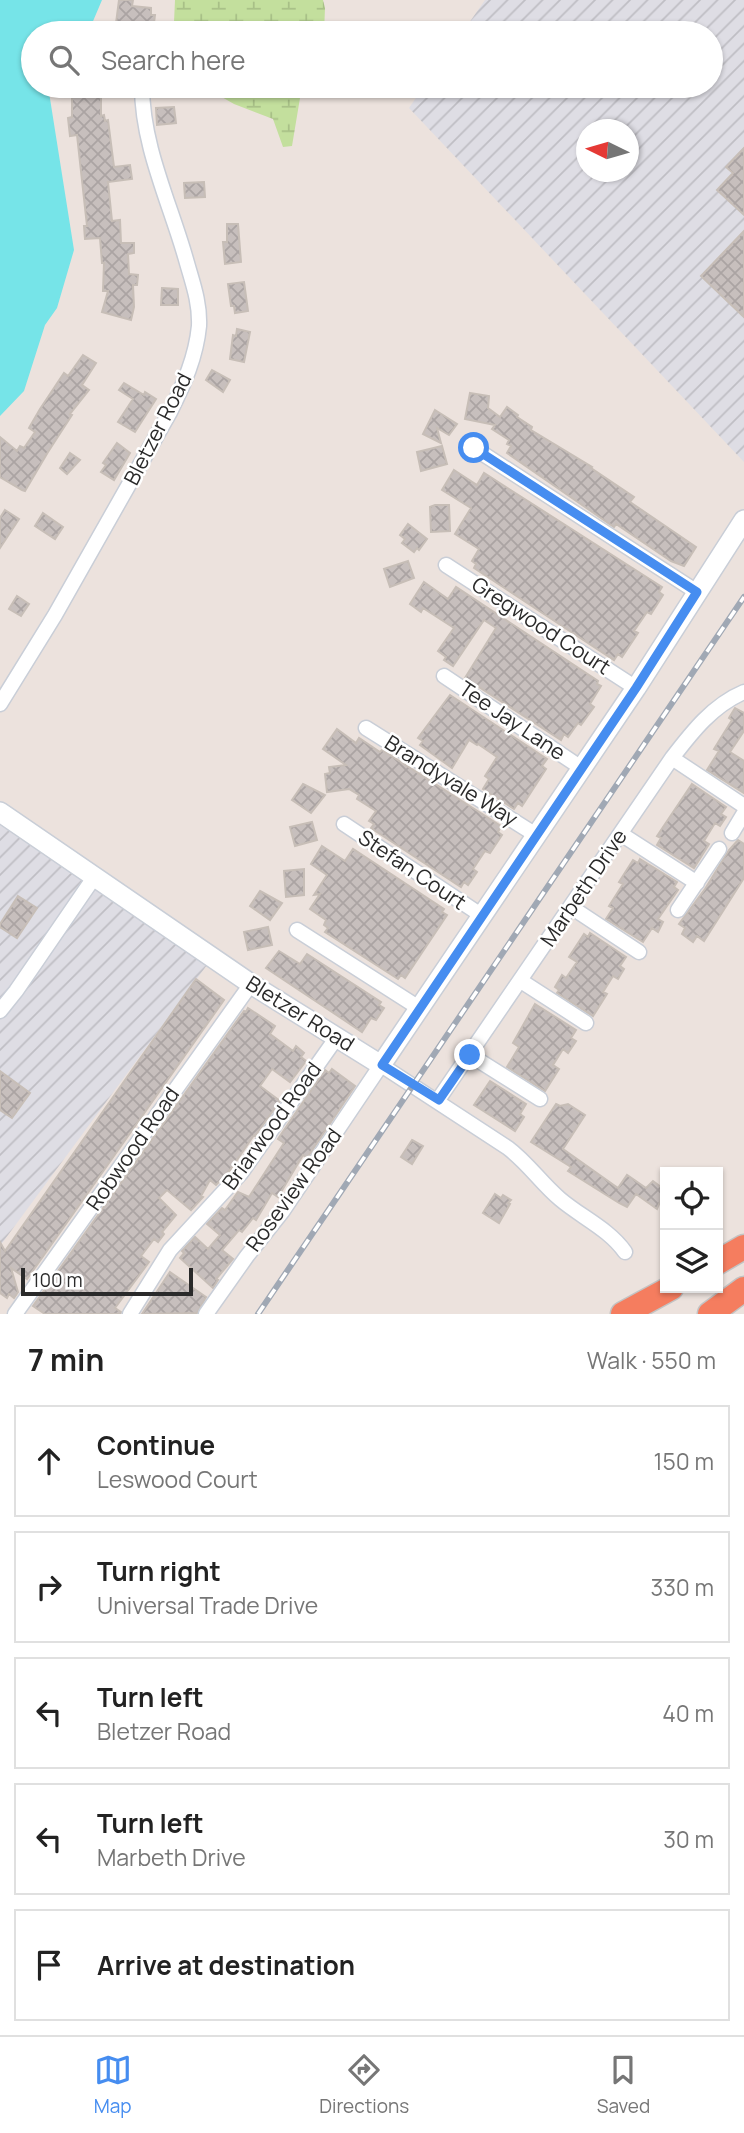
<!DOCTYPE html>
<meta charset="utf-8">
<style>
body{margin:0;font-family:Manrope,sans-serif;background:#f6f6f6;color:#222}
.controls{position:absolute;right:21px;bottom:21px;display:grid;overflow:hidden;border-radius:0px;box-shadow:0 2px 5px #0004}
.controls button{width:63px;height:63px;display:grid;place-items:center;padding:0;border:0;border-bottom:2px solid #e0e0e0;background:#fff;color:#222;font:35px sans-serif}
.compass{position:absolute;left:576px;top:119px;width:63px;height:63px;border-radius:50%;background:#fff;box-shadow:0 2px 5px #0004;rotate:275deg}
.scale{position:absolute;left:21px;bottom:18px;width:172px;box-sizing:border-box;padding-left:7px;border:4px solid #2a2a2a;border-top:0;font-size:19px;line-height:24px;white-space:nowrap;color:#2a2a2a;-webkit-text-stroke:5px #fff;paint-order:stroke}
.stop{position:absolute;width:21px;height:21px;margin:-16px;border:5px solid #468df0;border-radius:50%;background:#fff}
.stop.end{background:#468df0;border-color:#fff;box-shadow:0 2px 7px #0008}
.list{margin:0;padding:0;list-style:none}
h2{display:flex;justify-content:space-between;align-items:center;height:91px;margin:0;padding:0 28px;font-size:30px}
h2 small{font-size:23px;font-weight:400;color:#767676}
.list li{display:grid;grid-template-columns:46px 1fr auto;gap:21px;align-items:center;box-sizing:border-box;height:112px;margin:0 14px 14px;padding:0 14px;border:2px solid #e0e0e0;border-radius:0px}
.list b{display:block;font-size:26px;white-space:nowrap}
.list p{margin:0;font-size:23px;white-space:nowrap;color:#767676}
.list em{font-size:23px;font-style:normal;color:#767676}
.icon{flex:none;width:38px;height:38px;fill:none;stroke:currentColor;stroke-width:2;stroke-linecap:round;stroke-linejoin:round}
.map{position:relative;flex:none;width:744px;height:1314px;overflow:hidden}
.search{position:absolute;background:#fff;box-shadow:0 2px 5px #0004;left:21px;right:21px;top:21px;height:77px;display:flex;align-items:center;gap:18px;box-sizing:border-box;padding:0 24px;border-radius:38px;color:#767676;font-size:26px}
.sheet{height:721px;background:#fff}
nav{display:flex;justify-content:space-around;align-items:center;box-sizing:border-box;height:98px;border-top:2px solid #e0e0e0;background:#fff;font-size:19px;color:#767676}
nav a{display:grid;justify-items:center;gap:4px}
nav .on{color:#468df0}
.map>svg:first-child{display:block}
.industrial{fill:url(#industrial-furrows);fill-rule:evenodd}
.wetland{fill:url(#wetland-marsh)}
.water{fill:#76e4e8}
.building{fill:url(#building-cross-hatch);stroke:#c7beb7;stroke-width:2}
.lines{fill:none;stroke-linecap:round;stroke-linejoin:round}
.street-casing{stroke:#c9ced7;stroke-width:17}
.secondary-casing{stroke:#c9ced7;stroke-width:22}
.highway-casing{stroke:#c3c3c3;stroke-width:27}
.street{stroke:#fff;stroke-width:14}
.secondary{stroke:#fff;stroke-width:19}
.highway{stroke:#f57d5f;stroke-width:24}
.rail-casing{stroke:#a0a8b4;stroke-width:6}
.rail{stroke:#fff;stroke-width:3.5;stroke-dasharray:10;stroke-linecap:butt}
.route{stroke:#468df0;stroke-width:9}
.labels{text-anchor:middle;stroke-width:5;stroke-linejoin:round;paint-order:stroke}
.street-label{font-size:21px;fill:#2a2a2a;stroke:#fff}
</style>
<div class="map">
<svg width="744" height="1314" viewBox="0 0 744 1314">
<defs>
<pattern id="industrial-furrows" width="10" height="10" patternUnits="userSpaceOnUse" patternTransform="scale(1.75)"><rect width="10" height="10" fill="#dedde4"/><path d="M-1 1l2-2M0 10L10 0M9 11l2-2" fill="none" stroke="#bfbec4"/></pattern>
<pattern id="wetland-marsh" width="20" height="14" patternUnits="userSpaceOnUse" patternTransform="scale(1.75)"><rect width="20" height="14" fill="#c3df9d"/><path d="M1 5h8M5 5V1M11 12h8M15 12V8" fill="none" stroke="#a8c087"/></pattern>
<pattern id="building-cross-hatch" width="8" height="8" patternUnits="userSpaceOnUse" patternTransform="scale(1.75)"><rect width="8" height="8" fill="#c7bfbd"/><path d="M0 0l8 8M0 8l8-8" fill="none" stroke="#aba4a3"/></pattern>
</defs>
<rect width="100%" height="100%" fill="#ece2dd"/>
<path class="industrial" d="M485,0h259v462l-335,-354 15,-22h287v-53h-249zM586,130h42v42h-42z
M0,825l207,140 -207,281z"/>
<path class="wetland" d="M175,0h148l2,8 -1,25h-146l-4,-11z
M218,86h84l-10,60 -9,1 -10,-28 -39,-15 -14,-8z"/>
<path class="water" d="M0,0h102l-14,33h-55v53h15l26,164 -17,58 -12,17 -21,66 -24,25z"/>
<path class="building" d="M119,0h14l-1,6 19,2v7h4l-2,16 -24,-3v5l-14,-2z
M72,94l29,1v21l3,-1 1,6 3,-1 6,47 16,-2 2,14 -24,3 4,39 8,-1 1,23h13v10l-6,1 1,20 9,1 -1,10h-4l1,22 -3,13 -29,-8 6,-21h-5l1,-28h-2l-2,-25 -15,1 -1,-13h3l-10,-91 -7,1 -2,-18 4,-1z
M174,107l2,16 -19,2 -1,-17z
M744,148v67l-27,-25 16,-17 -7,-6z
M204,182l1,15 -20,1 -1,-15z
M227,224h11l3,38 -16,2 -2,-22h4z
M744,231v86l-43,-41z
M244,282l4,29 -13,2 -1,-7h-3l-3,-22z
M162,288l16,1v16h-17z
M237,329l13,3 -6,30 -14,-3 3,-24 3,1z
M83,355l13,8 -14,22 7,5 -19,24 2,1 -24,37 -23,39 -3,-1 -22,-13v-40l17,14 3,-5 4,2 11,-16 -6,-4 11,-19 24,-36 4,3z
M212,370l18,10 -7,12 -17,-12z
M124,383l20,12 1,-3 11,7 -21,33 -17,-10 15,-23 -14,-9z
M470,393l19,3 -1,12 12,9 7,-10 11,8 -1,2 15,10 -1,3 61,37 -1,1 43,29 -4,5 66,45 -12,19 -13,-5 -55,-37 -2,3 -107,-74 4,-7 -4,-2 2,-4 -17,-11 3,-4 -30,-6z
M435,410l22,14 -8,11 -12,-7 4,15 -18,-9z
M117,443l13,10 -16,27 -13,-8 5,-7 -3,-2z
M442,446l5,18 -26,7 -4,-19z
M70,453l10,7 -13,14 -7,-6z
M454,470l23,15 7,-12 178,114 -3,5 4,3 -12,19 -4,-2 -13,19 4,2 -16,24 -4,-3 -4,6 -140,-92 2,-4 -4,-3 7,-12 -24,-15 16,-26 -29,-18z
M435,505h14l1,26 -19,1 -1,-25z
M5,510l14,9 -19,29v-30z
M43,513l20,14 -8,12 -20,-13z
M408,524l19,15 -8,11 -2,-2 -3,4 -12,-9 3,-4 -5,-4z
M408,561l6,17 -24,9 -6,-18z
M424,582l24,17 8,-12 142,94 -1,3 4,2 -11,18 4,3 -13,18 -3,-2 -10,14 -4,-3 -3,6 -96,-62 31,-50 -12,-8 -31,46 -9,-6 2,-3 -8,-6 16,-23 -31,-20 -2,4 -11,-8z
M17,596l12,8 -8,12 -12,-7z
M450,695l97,64 -5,7 4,3 -24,37 -4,-3 -4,6 -31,-20 6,-10 -4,-3 12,-19 -19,-13 -1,1 -8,-5 -17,28 -32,-23 3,-4 -5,-3z
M735,708l9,5v18l-14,21 14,9v32l-37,-23 12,-19 -5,-2 18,-29 -3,-2z
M337,729l19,14 3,-5 21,14 2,-2 119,76 -3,6 4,3 -12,18 -5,-2 -12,18 4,3 -9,13 -4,-3 -3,5 -90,-59 3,-4 -5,-3 7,-10 -19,-12 2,-4 -10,-6 -22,3 -2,-18 5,-1 -1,-6 17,-2 -23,-16z
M303,784l22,11 -14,18 -19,-13z
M692,784l34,23 -5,7 5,3 -6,9 -5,-3 -11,18 5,3 -15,24 -37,-23 4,-7 -4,-2z
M312,822l5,18 -22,6 -5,-19z
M738,840l6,4v34l-40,63 -7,-5 -4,6 -11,-8 3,-6 -6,-4 26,-35 24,-39z
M322,846l23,15 8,-12 91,60 -2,3 5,3 -42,63 -4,-3 -3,4 -73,-47 3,-4 -4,-3 2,-5 -16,-11 10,-15 -6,1 13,-20 -16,-11z
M640,859l37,23 -3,5 4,3 -20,29 5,3 -5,10 -6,-4 -9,14 -37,-23 7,-11 -4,-2 14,-22 -4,-2 14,-22 5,3z
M304,869v26l-18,2 -2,-26z
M260,891l22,12 -12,17 -20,-14z
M18,896l19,12 -20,30 -17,-11v-3z
M268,927l4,18 -24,5 -4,-18z
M590,933l36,24 -6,9 4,3 -6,10 -5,-3 -10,16 4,2 -14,22 -36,-23 2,-3 -4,-3 7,-12 4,3 11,-16 -8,-5 15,-23 4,3z
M279,951l21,13 7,-10 74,48 -2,3 5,3 -8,12 -5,-2 -9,14 -96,-64z
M196,979l28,21 -197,279 -16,-11 7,24 -4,6 -5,-4 -2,4 -7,-5v-51l5,9z
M535,1004l41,26 -5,8 5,3 -8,12 -5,-4 -10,16 6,4 -14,22 -38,-24 12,-20 -6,-4z
M248,1008l27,18 -5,8 23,17 3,-5 8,7 -3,4 5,4 -16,21 -18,-13 -12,17 20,15 -25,35 -1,-1 -24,35 -14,15 -6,-5 -9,16 2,1 -12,13 -24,-20 -8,8 17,17 -14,17 2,2 -6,8 -4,-3 -13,17 8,6 -34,46 6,4 -1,2h-75l-12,-8 211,-295 2,1z
M332,1069l23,17 -48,72 -4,-3 -25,42 -6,-4 -16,27 -3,-2 -11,14 -3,-2 -17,20 11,9 -17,20 2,1 -5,8 -33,-30 4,-5 -2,-2 13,-14 13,12 12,-14 -13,-11 15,-16 3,2 13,-18 11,5 35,-54 -6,-4 47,-69 4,3z
M0,1071l30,22 -18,25 -12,-8z
M490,1081l36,23 -6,10 4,3 -9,14 -41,-26z
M556,1104l4,2 8,-2 17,11 -22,34 55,39 9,-13 19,13 7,-7 12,9 -8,19 -21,-15 -9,13 -8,-4 -51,-32 3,-4 -40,-25z
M412,1140l11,6 -11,18 -11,-7z
M495,1194l6,4 2,-3 8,5 -3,3 2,1 -11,19 -16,-10z
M170,1272l36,25 -9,16 -55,1z"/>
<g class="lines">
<defs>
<path id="street" d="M474,448l223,144
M446,565l190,123
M444,676l136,91
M0,704l55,-89 115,-203c14,-28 26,-55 29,-86 1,-23 -6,-42 -12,-63 -16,-58 -45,-116 -45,-177
M366,728l170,107
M672,758l72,48
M344,824l137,91
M732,833l12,-20
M621,834l76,49
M571,907l68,45
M678,910l41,-61
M297,930l122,78
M521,981l65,42
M0,1011l16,-20 79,-115
M470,1055l70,44
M438,1100l234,-342c20,-26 41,-53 72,-66
M15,1314l236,-330
M130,1314l40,-64 71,-77 96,-136
M206,1314l41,-58 35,-44 99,-147 127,83c20,15 33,35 52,51 21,18 49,30 65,53"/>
<path id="secondary" d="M0,812l251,172 130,81 255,-377 108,-168"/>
<path id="highway" d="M718,1262l26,-15
M623,1314l48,-26
M710,1314l34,-25"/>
</defs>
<use href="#street" class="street-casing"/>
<use href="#secondary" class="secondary-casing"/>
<use href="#highway" class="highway-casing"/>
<use href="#street" class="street"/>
<use href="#secondary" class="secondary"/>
<use href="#highway" class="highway"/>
<defs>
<path id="rail" d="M258,1314l486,-717"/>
</defs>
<use href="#rail" class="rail-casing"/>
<use href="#rail" class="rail"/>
</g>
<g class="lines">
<path class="route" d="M470,1055l-31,45 -57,-35 254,-377 61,-96 -223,-144"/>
</g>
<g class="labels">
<g class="street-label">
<text transform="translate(158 429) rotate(-63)" y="7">Bletzer Road</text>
<text transform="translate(541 626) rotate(33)" y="7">Gregwood Court</text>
<text transform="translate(512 721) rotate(34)" y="7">Tee Jay Lane</text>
<text transform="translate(451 781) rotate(32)" y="7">Brandyvale Way</text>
<text transform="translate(412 870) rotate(34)" y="7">Stefan Court</text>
<text transform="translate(584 888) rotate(-56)" y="7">Marbeth Drive</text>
<text transform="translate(300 1014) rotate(32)" y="7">Bletzer Road</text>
<text transform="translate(272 1126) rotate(-54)" y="7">Briarwood Road</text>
<text transform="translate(133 1149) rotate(-55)" y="7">Robwood Road</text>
<text transform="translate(294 1190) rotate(-54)" y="7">Roseview Road</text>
</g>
</g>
</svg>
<div class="controls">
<button><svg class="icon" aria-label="locate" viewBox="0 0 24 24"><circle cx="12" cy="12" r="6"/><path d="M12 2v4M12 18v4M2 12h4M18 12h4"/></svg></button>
<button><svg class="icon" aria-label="layers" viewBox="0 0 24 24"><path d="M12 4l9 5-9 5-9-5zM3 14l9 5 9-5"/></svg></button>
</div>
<svg class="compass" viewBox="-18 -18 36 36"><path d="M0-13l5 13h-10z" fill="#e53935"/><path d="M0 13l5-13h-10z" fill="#767676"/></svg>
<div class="scale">100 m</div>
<div class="stop" style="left:474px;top:448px"></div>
<div class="stop end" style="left:470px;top:1055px"></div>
<div class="search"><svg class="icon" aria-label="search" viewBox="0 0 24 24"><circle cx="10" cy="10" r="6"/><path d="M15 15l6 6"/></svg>Search here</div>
</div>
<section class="sheet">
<h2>7 min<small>Walk · 550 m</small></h2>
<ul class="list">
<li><svg class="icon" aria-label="ahead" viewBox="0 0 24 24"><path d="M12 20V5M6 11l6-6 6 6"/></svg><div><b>Continue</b><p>Leswood Court</p></div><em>150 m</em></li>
<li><svg class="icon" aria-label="right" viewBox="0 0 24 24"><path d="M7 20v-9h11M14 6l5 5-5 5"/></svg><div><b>Turn right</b><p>Universal Trade Drive</p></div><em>330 m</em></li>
<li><svg class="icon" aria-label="left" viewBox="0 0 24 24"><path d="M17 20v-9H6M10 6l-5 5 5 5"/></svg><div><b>Turn left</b><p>Bletzer Road</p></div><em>40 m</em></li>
<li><svg class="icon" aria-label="left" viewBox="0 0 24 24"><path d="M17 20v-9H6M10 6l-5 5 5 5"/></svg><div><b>Turn left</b><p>Marbeth Drive</p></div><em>30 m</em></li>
<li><svg class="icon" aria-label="arrive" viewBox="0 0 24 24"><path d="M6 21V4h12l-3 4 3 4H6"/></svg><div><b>Arrive at destination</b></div></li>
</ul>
</section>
<nav>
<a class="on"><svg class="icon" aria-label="map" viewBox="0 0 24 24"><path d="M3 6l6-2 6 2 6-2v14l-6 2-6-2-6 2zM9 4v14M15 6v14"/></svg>Map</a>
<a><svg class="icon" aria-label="directions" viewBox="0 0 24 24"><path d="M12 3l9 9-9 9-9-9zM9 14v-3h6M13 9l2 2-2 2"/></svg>Directions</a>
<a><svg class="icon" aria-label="saved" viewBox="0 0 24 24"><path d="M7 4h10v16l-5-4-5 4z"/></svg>Saved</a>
</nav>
